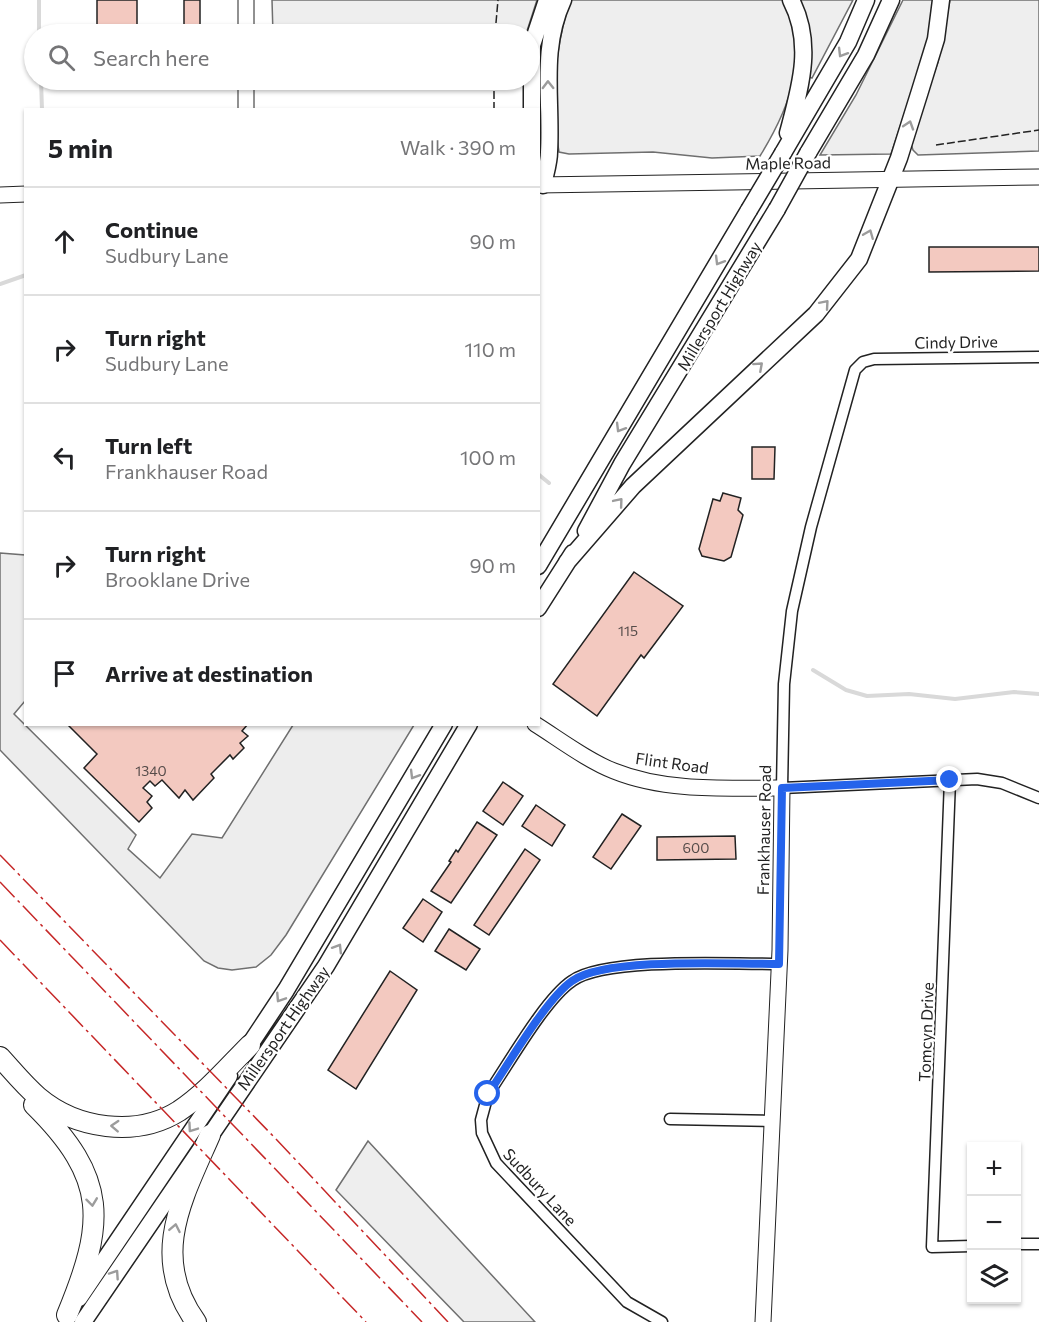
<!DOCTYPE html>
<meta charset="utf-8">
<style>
body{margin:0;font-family:Commissioner,sans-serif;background:#f6f6f6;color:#202124}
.controls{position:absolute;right:18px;bottom:18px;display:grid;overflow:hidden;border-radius:0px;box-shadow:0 2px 4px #0004}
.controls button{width:54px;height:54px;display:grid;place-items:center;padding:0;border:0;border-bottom:2px solid #e0e0e0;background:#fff;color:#202124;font:30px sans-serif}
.stop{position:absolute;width:18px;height:18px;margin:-14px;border:4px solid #2563eb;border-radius:50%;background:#fff}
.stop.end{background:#2563eb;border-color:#fff;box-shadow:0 2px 6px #0008}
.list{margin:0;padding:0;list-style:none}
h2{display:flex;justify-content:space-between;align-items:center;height:78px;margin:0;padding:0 24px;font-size:26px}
h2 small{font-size:20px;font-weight:400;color:#757577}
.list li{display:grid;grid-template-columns:39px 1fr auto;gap:18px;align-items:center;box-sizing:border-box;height:108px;padding:0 24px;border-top:2px solid #e0e0e0}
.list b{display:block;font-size:22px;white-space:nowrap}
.list p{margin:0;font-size:20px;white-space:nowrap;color:#757577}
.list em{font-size:20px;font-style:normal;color:#757577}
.icon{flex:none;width:33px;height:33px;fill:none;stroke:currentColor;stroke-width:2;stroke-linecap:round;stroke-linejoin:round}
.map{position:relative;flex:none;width:1039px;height:1322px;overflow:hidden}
.search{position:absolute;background:#fff;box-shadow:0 2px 4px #0004;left:24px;top:24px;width:516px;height:66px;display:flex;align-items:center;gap:15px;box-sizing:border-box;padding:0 21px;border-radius:33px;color:#757577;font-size:22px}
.panel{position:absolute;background:#fff;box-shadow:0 2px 4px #0004;left:24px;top:108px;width:516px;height:618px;border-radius:0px}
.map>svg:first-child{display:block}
.green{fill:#eee;stroke:#6f6f6f;stroke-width:1.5}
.parking{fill:#ededed;stroke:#6f6f6f;stroke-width:1.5}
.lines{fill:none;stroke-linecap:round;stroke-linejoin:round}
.stream{stroke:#d9d9d9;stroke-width:4}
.building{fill:#f3c9c0;stroke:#222;stroke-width:1.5}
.street-casing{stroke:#222;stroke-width:13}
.secondary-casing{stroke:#222;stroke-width:17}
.primary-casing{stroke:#222;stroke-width:19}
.highway-casing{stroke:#222;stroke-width:22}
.street{stroke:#fff;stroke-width:10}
.secondary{stroke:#fff;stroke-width:15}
.primary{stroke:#fff;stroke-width:16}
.highway{stroke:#fff;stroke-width:20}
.primary-bridge-casing{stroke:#222;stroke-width:19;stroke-linecap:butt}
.primary-bridge{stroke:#fff;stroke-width:16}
.fence{stroke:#222;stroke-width:1.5;stroke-dasharray:8 3;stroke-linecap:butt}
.power{stroke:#c62828;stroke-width:1.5;stroke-dasharray:21 4.5 3 4.5;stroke-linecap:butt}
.oneway{stroke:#9c9c9c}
.route{stroke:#2563eb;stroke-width:8}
.labels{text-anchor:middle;stroke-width:4.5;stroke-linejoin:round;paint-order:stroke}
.number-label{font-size:14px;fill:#564c4a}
.street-label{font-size:16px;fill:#222;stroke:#fff}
</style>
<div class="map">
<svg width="1039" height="1322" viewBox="0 0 1039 1322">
<rect width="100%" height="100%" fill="#fff"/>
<path class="green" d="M272,0h265l-11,34h-253z
M570,0h214c24,59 8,104 -24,156l-48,2 -59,-6 -84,2 -10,-2c-9,-51 -4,-103 11,-152z
M800,0h53l-41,78 -3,-1 1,-40z
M903,0h32l-7,42 -37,112 -71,1 36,-60z
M950,0h89v151l-121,4 -5,-5 -3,-9 28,-79z
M368,1141l167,181h-71l-128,-132z"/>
<path class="parking" d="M0,553l25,2v146l-11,13 122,121 -8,14 32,29 32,-44 30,4 71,-113h121l-128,210 -15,20 -15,12 -24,3 -14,-2 -14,-7 -204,-211z"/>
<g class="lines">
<path class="stream" d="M39,34v-34
M41,80l1,30
M0,284l26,-9
M538,474l11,9
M813,670l33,20 21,6 42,-2 46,5 59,-7 25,2"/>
</g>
<path class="building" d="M97,0h40v34h-40z
M184,0h16v34h-16z
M929,247h110v24l-110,1z
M752,447h23l-1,32h-22z
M723,493l18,5 -3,12 5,5 -12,42 -7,4 -22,-5 -3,-7 14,-50 7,2z
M634,572l49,34 -39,52 -3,-3 -44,61 -44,-32z
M67,724h181l-6,7 6,5 -8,7 4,5 -11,11 -3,-4 -19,19 3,4 -21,22 -8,-10 -6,8 -17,-18 -7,6 -5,-5 -7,7 9,8 -5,6 5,6 -13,14 -55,-54 13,-14z
M503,782l20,14 -20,29 -20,-14z
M536,805l29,20 -13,21 -30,-20z
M622,814l19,12 -30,43 -18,-12z
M477,822l20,13 -46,68 -20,-12 20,-29 -2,-1 7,-11 2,2z
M735,836l1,23 -79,1v-23z
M525,849l15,11 -51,75 -15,-10z
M423,899l19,13 -19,30 -20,-14z
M449,929l31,20 -14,21 -31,-19z
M390,971l27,19 -61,99 -28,-19z"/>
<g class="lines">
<defs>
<path id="street" d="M1039,357l-165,2 -11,3 -8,8 -44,157 -19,84 -8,73 -2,104 195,-9 25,4 37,15
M950,780l-18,467 40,-1
M670,1119l101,2
M1016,1244h23
M662,1322l-35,-20 -131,-139 -14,-30 -1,-13 7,-26c20,-29 57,-95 84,-113 33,-24 161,-17 207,-17"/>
<path id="secondary" d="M246,34v-34
M246,110v-30
M538,185l501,-8
M0,195l26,-1
M535,724c24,15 53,37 79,47 52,21 113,17 168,17l-2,162 -17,372"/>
<path id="primary" d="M532,110v-65l15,-45
M788,133c12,-45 26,-89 3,-133
M783,153l65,-111 18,-42
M808,153l58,-98 25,-55
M543,185c2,-11 6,-22 6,-33 3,-53 -9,-102 14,-152
M586,531l36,-67 155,-255
M567,562l66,-76 183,-172 43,-55 40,-101 21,-67 16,-52 5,-39
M538,566l211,-356
M538,608l35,-55
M243,1055l43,-65 158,-266
M79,1298l150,-222
M83,1322l243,-356 143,-242"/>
<path id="highway" d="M0,1057c12,13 24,28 38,40 38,32 98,41 141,14 27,-18 48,-43 71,-66
M34,1105c75,74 71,118 33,210
M196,1322c-47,-65 -14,-123 14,-187"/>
</defs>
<use href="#street" class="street-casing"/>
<use href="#secondary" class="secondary-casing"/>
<use href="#primary" class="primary-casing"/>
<use href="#highway" class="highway-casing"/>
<use href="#street" class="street"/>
<use href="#secondary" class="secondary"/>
<use href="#primary" class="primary"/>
<use href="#highway" class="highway"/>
<defs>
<path id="primary-bridge" d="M777,209l31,-56
M749,210l34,-57"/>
</defs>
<use href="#primary-bridge" class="primary-bridge-casing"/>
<use href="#primary-bridge" class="primary-bridge"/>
<path class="fence" d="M495,34l3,-34
M494,110v-30
M936,145l103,-15"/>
<path class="power" d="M0,855l275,283 173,184
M0,882l422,440
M0,940l366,382"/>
</g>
<defs><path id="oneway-chevron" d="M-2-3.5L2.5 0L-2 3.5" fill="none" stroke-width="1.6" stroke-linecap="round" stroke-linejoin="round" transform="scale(1.5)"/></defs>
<g class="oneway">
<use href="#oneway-chevron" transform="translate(842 53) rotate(121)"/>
<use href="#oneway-chevron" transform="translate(548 85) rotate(-91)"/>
<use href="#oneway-chevron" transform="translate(909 125) rotate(-72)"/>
<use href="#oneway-chevron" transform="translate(869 234) rotate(-68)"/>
<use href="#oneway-chevron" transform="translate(719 261) rotate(121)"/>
<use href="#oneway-chevron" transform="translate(825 304) rotate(-49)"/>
<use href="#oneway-chevron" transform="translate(759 366) rotate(-42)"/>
<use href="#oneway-chevron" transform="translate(620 428) rotate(121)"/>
<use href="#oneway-chevron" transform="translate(619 502) rotate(-50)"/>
<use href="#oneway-chevron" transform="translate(414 775) rotate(121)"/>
<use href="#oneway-chevron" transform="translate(338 948) rotate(-58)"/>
<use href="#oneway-chevron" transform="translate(280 998) rotate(123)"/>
<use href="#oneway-chevron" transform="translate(115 1126) rotate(-177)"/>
<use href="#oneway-chevron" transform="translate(192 1128) rotate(125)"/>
<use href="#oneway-chevron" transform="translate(92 1202) rotate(83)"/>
<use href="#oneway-chevron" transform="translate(175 1228) rotate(-79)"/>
<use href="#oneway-chevron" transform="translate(115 1274) rotate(-56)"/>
</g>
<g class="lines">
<path class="route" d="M488,1094c20,-29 58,-95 84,-113 33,-24 161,-17 207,-17l3,-176 168,-8"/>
</g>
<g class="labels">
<g class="number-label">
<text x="628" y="636">115</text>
<text x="151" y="776">1340</text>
<text x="696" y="853">600</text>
</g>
<g class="street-label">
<text transform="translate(788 163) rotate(-1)" y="6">Maple Road</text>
<text transform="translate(719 306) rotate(-59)" y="6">Millersport Highway</text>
<text transform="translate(956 342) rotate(-1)" y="6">Cindy Drive</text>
<text transform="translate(672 763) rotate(8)" y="6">Flint Road</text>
<text transform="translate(764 830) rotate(-89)" y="6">Frankhauser Road</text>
<text transform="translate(283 1028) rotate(-55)" y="6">Millersport Highway</text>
<text transform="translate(926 1032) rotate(-88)" y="6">Tomcyn Drive</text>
<text transform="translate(540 1187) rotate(47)" y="6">Sudbury Lane</text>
</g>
</g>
</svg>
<div class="controls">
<button>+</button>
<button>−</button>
<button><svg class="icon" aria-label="layers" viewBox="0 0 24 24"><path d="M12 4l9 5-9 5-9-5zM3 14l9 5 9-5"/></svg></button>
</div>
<div class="stop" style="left:488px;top:1094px"></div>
<div class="stop end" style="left:950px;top:780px"></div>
<div class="search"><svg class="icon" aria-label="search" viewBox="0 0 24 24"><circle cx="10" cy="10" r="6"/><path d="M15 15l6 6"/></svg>Search here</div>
<section class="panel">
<h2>5 min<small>Walk · 390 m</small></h2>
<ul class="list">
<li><svg class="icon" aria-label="ahead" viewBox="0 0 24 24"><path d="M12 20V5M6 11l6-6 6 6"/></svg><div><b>Continue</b><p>Sudbury Lane</p></div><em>90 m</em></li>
<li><svg class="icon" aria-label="right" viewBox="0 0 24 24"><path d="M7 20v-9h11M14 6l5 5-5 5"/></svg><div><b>Turn right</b><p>Sudbury Lane</p></div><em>110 m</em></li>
<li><svg class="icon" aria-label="left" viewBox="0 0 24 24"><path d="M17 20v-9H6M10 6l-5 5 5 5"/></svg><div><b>Turn left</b><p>Frankhauser Road</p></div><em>100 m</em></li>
<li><svg class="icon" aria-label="right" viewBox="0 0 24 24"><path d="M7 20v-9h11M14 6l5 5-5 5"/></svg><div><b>Turn right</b><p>Brooklane Drive</p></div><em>90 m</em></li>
<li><svg class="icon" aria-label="arrive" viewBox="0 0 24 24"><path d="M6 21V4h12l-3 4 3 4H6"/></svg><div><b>Arrive at destination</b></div></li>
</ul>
</section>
</div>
